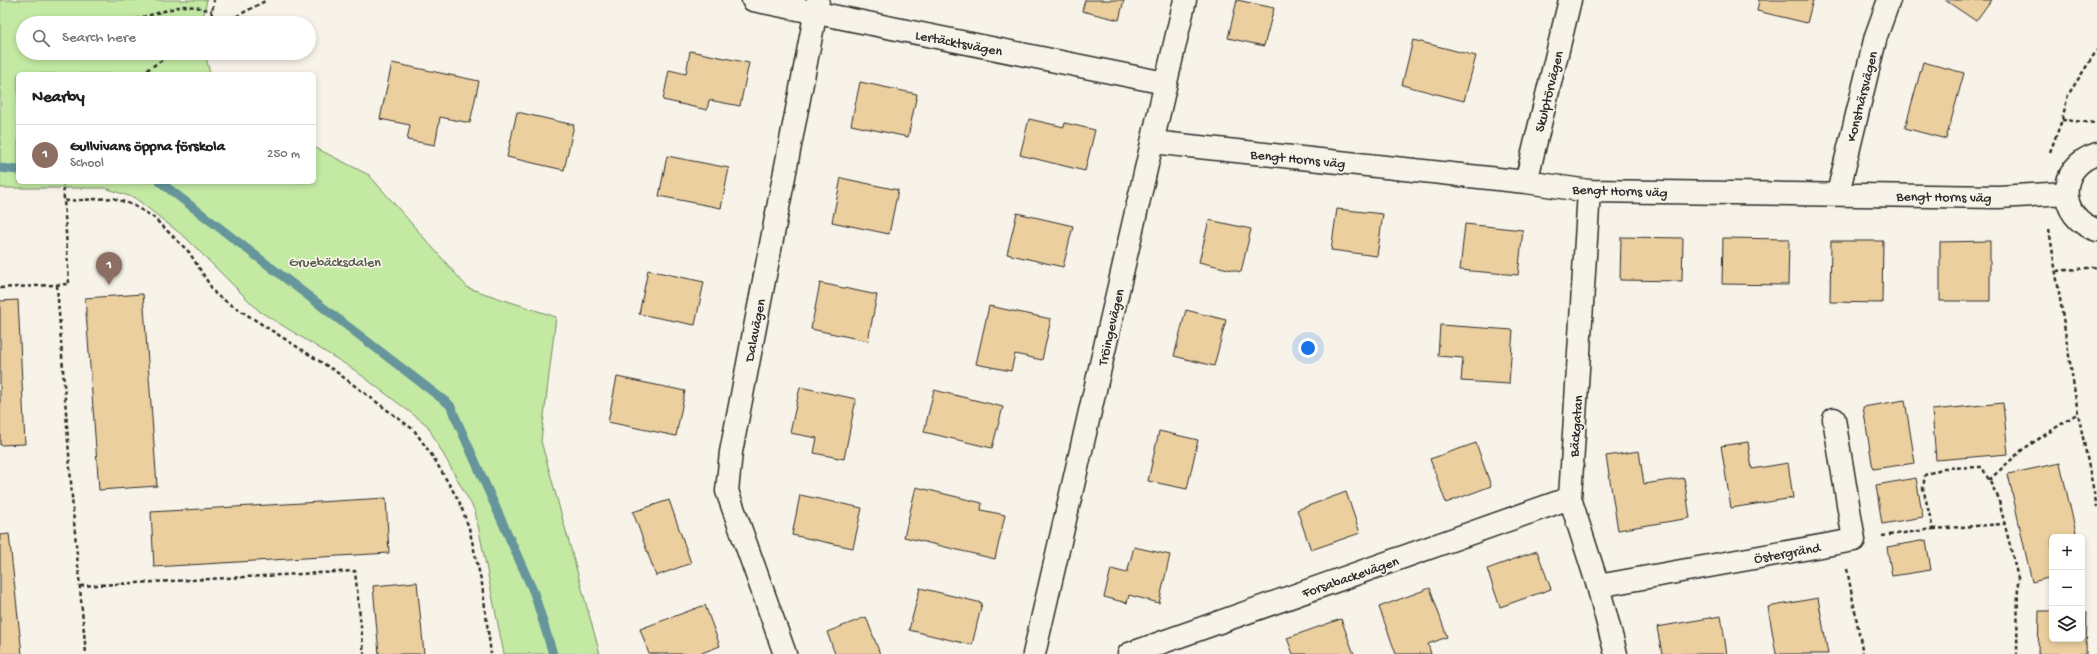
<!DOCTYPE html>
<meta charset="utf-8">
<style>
body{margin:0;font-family:"Gochi Hand",sans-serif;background:#f6f6f6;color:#222}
.controls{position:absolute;right:12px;bottom:12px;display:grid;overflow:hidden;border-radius:6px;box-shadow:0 2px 6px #0003}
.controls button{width:36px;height:36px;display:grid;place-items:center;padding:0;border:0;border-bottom:1px solid #e0e0e0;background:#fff;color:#222;font:20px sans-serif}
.you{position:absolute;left:1308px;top:348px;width:14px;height:14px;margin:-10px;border:3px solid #fff;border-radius:50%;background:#1a73e8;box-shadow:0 0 0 6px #1a73e833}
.badge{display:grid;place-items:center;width:26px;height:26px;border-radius:50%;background:#1f6fb2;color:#fff;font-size:13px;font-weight:700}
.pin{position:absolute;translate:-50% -33px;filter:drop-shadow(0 1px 2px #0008)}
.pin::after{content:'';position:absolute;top:21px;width:14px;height:12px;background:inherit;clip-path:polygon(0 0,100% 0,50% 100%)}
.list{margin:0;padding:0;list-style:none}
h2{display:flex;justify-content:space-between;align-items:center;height:52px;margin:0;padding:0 16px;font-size:17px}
h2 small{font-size:13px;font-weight:400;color:#767676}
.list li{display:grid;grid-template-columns:26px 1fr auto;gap:12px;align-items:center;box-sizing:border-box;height:60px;padding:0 16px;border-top:1px solid #e0e0e0}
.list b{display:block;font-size:15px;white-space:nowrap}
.list p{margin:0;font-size:13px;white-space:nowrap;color:#767676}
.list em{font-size:13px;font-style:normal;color:#767676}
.icon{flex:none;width:22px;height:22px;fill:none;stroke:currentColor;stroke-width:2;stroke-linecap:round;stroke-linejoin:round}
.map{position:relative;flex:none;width:2097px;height:654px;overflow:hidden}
.search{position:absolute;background:#fff;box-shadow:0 2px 6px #0003;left:16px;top:16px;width:300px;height:44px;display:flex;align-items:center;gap:10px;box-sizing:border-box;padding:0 14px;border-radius:22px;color:#767676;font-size:15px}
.panel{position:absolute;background:#fff;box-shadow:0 2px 6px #0003;left:16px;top:72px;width:300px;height:112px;border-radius:6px}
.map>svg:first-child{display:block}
.green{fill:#c3e9a3;stroke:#778a67}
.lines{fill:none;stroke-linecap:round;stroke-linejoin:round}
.stream{stroke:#66969b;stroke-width:9}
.building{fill:#eccf9f;stroke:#2b2b2b}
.minor-casing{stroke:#2b2b2b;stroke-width:25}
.path{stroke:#2b2b2b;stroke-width:2.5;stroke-dasharray:4 3;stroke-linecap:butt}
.minor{stroke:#f7f3e8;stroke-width:22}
.labels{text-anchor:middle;stroke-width:3.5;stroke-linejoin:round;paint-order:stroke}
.street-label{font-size:14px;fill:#2b2b2b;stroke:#f7f3e8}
.park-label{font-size:14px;fill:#515a49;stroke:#f7f3e8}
</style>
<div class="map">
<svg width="2097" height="654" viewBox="0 0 2097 654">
<rect width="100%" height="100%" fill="#f7f3e8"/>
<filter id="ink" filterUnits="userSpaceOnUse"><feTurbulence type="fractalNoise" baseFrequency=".025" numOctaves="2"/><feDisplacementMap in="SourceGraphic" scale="8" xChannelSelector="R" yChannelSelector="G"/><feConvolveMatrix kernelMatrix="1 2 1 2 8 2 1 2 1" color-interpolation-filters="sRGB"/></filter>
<g filter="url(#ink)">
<path class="green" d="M0,0h207l-5,23h-179v30h182l5,21h-192v108h296v-35l55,28 99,113 88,29 -15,124 59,213h-96l-29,-143 -48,-86 -74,-56 -94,-58 -73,-73 -51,-40 -30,-10h-105z"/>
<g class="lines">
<path class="stream" d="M0,168l18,2
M160,182l290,223 84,188 19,61"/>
</g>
<path class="building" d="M1085,0h39l-5,20 -37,-9z
M1237,0l37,8 -10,38 -36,-8z
M1759,0h54l-6,23 -50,-12z
M1945,0h46l-15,21z
M1413,40l63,16 -12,45 -62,-16z
M690,51l59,12 -9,43 -31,-6 -2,10 -44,-10 6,-30 17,4z
M1923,62l41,11 -18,66 -41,-11z
M392,63l87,18 -9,42 -30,-6 -5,28 -28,-5 3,-15 -30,-6z
M860,82l57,12 -9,43 -57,-12z
M517,112l57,13 -10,45 -57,-13z
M1029,119l35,8 1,-4 30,7 -10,41 -65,-16z
M667,156l62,12 -8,40 -62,-12z
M841,178l57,12 -9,44 -57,-12z
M1337,209l46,5 -6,42 -46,-6z
M1017,213l56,13 -10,41 -56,-13z
M1209,220l42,9 -10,43 -42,-10z
M1465,224l58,6 -5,45 -58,-5z
M1621,237l62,1 -1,43 -62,-1z
M1723,238l66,1 -1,46 -66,-1z
M1831,241h52l-1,62 -52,-1z
M1990,241v60h-50v-59z
M648,270l56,12 -9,43 -56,-11z
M820,283l57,12 -9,46 -57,-12z
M143,294l14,192 -58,4 -14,-192z
M18,300l7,144 -25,1v-144z
M989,306l62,13 -9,41 -27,-6 -4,17 -35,-7z
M1186,310l40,10 -12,46 -40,-10z
M1440,325l73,5 -4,54 -48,-3 2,-23 -25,-2z
M617,377l68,14 -9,45 -68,-14z
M800,387l56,12 -12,60 -30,-6 3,-15 -27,-5z
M934,390l69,17 -11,41 -68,-16z
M1905,400l10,63 -42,6 -10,-62z
M2003,403l5,51 -72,6 -4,-50z
M1159,431l39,9 -11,49 -39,-8z
M1748,442l4,27 36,-6 5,35 -62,10 -10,-62z
M1476,443l15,43 -45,17 -16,-44z
M1639,451l5,33 40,-6 6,40 -72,12 -12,-74z
M2060,463l17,74h-25v40l-20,5 -24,-108z
M1916,478l7,39 -41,7 -6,-39z
M916,487l66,16 -1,7 24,5 -10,44 -91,-22z
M1346,492l14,41 -49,17 -14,-40z
M800,495l62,13 -9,40 -61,-13z
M386,498l3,55 -235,14 -3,-55z
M669,500l22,63 -35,13 -23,-64z
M9,534l13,120h-22v-119z
M1926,540l5,30 -39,6 -5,-29z
M1134,547l36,8 -11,48 -30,-8 -2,8 -23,-6 7,-28 16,4z
M1537,551l14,38 -51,18 -13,-38z
M417,582l7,72h-45l-6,-68z
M920,588l62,15 -10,42 -63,-15z
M1430,588l17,49 -19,7 3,10h-35l-17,-47z
M1818,598l10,56h-52l-8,-47z
M705,605l15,41 -21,8h-50l-9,-25z
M2039,611h13v28h30v-27h5l-1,42h-48z
M1721,616l6,38h-65l-5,-27z
M866,617l14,37h-45l-8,-22z
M1341,619l13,35h-61l-6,-16z"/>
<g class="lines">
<defs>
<path id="minor" d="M753,0l412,83
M1152,142l374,40 63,9 410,6 67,-4
M2097,154c-41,12 -40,64 0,76
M1526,182l44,-182
M1589,191l-19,307 28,88 18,68
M1838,193l38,-157 13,-36
M1598,586l256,-46 -20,-121
M785,654l-58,-163 4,-39 87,-452
M1034,654l151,-654
M1129,654l441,-156"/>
</defs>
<use href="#minor" class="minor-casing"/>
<path class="path" d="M122,23l60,-17 14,1 16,4
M210,23l4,-23
M224,23l43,-23
M141,74l32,-21
M2062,120l35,3
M2050,152l12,-32 6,-25 29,-45
M65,201l48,-3 20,7 20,12 36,35 27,43 119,76 79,59 19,27 26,44 10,27 13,56 9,70
M2049,229l29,184 19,94
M2057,271l40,-4
M57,285l16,226 13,143
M0,288l69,-4 -6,-102
M1989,480l33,-30 56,-37
M1933,529l71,-5
M1882,536l51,-7 -10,-41 2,-13 19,-7 38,-1 16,30 20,81 -1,76
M1847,569l16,85
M80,586l275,-15 9,83"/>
<use href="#minor" class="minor"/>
</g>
</g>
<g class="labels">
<g class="street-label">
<text transform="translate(959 42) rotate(11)" y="5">Lertäcktsvägen</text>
<text transform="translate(1548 91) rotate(-76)" y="5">Skulptörvägen</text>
<text transform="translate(1861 96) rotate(-76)" y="5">Konstnärsvägen</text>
<text transform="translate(1298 158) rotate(6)" y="5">Bengt Horns väg</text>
<text transform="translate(1620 190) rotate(2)" y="5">Bengt Horns väg</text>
<text transform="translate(1944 196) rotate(1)" y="5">Bengt Horns väg</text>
<text transform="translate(1110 327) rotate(-77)" y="5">Tröingevägen</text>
<text transform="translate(754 330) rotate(-79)" y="5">Dalavägen</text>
<text transform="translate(1575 426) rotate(-86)" y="5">Bäckgatan</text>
<text transform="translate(1787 552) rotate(-10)" y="5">Östergränd</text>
<text transform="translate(1350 576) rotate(-19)" y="5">Forsabackevägen</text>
</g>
<g class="park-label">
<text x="335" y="266">Gruebäcksdalen</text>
</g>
</g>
</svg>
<div class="controls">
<button>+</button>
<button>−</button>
<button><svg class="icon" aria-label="layers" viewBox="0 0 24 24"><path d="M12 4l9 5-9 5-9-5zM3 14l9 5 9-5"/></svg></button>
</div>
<div class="you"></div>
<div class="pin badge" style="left:109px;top:285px;background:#8d6e63">1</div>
<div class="search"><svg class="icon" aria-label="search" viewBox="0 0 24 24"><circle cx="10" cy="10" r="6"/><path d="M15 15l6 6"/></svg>Search here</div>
<section class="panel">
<h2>Nearby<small></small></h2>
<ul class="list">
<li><span class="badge" style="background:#8d6e63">1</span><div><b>Gullvivans öppna förskola</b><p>School</p></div><em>250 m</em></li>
</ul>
</section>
</div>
